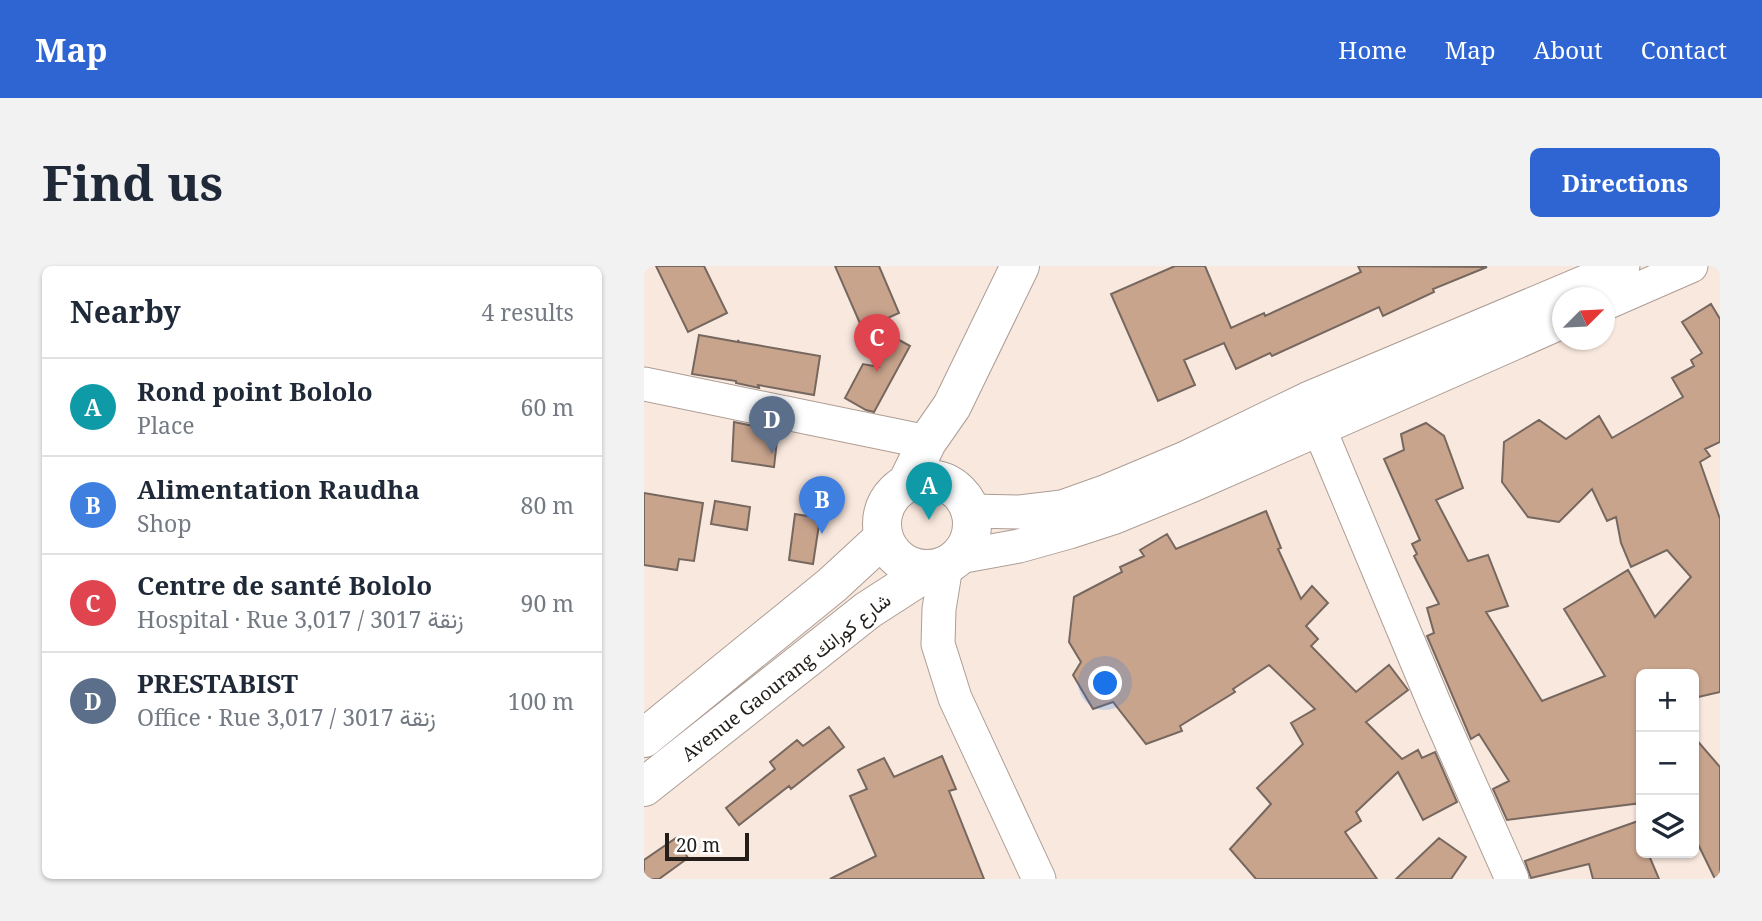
<!DOCTYPE html>
<meta charset="utf-8">
<style>
body{margin:0;font-family:"Noto Serif",Vazirmatn,serif;background:#f2f2f3;color:#1f2937}
.controls{position:absolute;right:21px;bottom:21px;display:grid;overflow:hidden;border-radius:10px;box-shadow:0 2px 5px #0004}
.controls button{width:63px;height:63px;display:grid;place-items:center;padding:0;border:0;border-bottom:2px solid #e0e1e3;background:#fff;color:#1f2937;font:35px sans-serif}
.compass{position:absolute;left:908px;top:21px;width:63px;height:63px;border-radius:50%;background:#fff;box-shadow:0 2px 5px #0004;rotate:66deg}
.scale{position:absolute;left:21px;bottom:18px;width:84px;box-sizing:border-box;padding-left:7px;border:4px solid #241e1a;border-top:0;font-size:19px;line-height:24px;white-space:nowrap;color:#241e1a;-webkit-text-stroke:5px #fff;paint-order:stroke}
.you{position:absolute;left:462px;top:418px;width:24px;height:24px;margin:-18px;border:5px solid #fff;border-radius:50%;background:#1a73e8;box-shadow:0 0 0 10px #1a73e833}
.badge{display:grid;place-items:center;width:46px;height:46px;border-radius:50%;background:#2e65d3;color:#fff;font-size:23px;font-weight:700}
.pin{position:absolute;translate:-50% -58px;filter:drop-shadow(0 2px 4px #0008)}
.pin::after{content:'';position:absolute;top:37px;width:24px;height:21px;background:inherit;clip-path:polygon(0 0,100% 0,50% 100%)}
.list{margin:0;padding:0;list-style:none}
h2{display:flex;justify-content:space-between;align-items:center;height:91px;margin:0;padding:0 28px;font-size:30px}
h2 small{font-size:23px;font-weight:400;color:#747a83}
.list li{display:grid;grid-template-columns:46px 1fr auto;gap:21px;align-items:center;box-sizing:border-box;height:98px;padding:0 28px;border-top:2px solid #e0e1e3}
.list b{display:block;font-size:26px;white-space:nowrap}
.list p{margin:0;font-size:23px;white-space:nowrap;color:#747a83}
.list em{font-size:23px;font-style:normal;color:#747a83}
.icon{flex:none;width:38px;height:38px;fill:none;stroke:currentColor;stroke-width:2;stroke-linecap:round;stroke-linejoin:round}
.map{position:relative;flex:none;width:1076px;height:613px;overflow:hidden;border-radius:10px}
header{display:flex;align-items:center;gap:42px;box-sizing:border-box;height:98px;padding:0 35px;background:#2e65d3;color:#fff}
header strong{font-size:33px}
nav{display:flex;gap:38px;margin-inline-start:auto;font-size:24px}
.intro{display:flex;align-items:center;justify-content:space-between;box-sizing:border-box;height:168px;padding:0 42px}
h1{margin:0;font-size:49px}
.button{padding:18px 32px;border-radius:10px;background:#2e65d3;color:#fff;font-size:24px;font-weight:700}
main{display:flex;gap:42px;padding:0 42px}
aside{flex:1;background:#fff;border-radius:10px;box-shadow:0 2px 5px #0004}
.map>svg:first-child{display:block}
.building{fill:#c9a48d;stroke:#76675f;stroke-width:2}
.lines{fill:none;stroke-linecap:round;stroke-linejoin:round}
.minor-casing{stroke:#ad9d94;stroke-width:35}
.secondary-casing{stroke:#ad9d94;stroke-width:40}
.minor{stroke:#fff;stroke-width:33}
.secondary{stroke:#fff;stroke-width:38}
.labels{text-anchor:middle;stroke-width:5;stroke-linejoin:round;paint-order:stroke}
.street-label{font-size:19px;fill:#241e1a;stroke:#fff}
</style>
<header>
<strong>Map</strong>
<nav><a>Home</a><a>Map</a><a>About</a><a>Contact</a></nav>
</header>
<div class="intro"><h1>Find us</h1><a class="button">Directions</a></div>
<main>
<aside>
<h2>Nearby<small>4 results</small></h2>
<ul class="list">
<li><span class="badge" style="background:#0f9aa8">A</span><div><b>Rond point Bololo</b><p>Place</p></div><em>60 m</em></li>
<li><span class="badge" style="background:#3f7fe0">B</span><div><b>Alimentation Raudha</b><p>Shop</p></div><em>80 m</em></li>
<li><span class="badge" style="background:#e0444e">C</span><div><b>Centre de santé Bololo</b><p>Hospital · Rue 3,017 / زنقة 3017</p></div><em>90 m</em></li>
<li><span class="badge" style="background:#5c6f8a">D</span><div><b>PRESTABIST</b><p>Office · Rue 3,017 / زنقة 3017</p></div><em>100 m</em></li>
</ul>
</aside>
<div class="map">
<svg width="1076" height="613" viewBox="0 0 1076 613">
<rect width="100%" height="100%" fill="#f9e8de"/>
<path class="building" d="M12,0h48l23,47 -39,19z
M191,0h44l20,47 -27,12 38,21 -36,66 -8,-2 -21,-12 18,-34 16,3z
M531,0h30l26,62 33,-15 1,3 96,-44 -3,-6 129,1 -54,22 1,3 -51,24 -4,-9 -107,49 -2,-3 -34,16 -12,-26 -40,17 11,25 -37,16 -47,-107z
M1067,38l9,15v123l-15,7 5,7 -10,6 20,57v173l-26,6v-24h-53v129l-134,17 -14,-31 16,-8 -30,-47 -8,5 -44,-103 7,-3 -7,-25 12,-4 -25,-48 3,-2 -5,-10 8,-4 -36,-81 20,-9 -3,-16 25,-11 18,13 19,52 -27,12 32,61 20,-6 20,51 -22,6 56,89 63,-25 -41,-67 64,-39 27,47 36,-40 -24,-27 -36,17 -10,-24 -5,-26 -9,4 -15,-32 -33,33 -31,-5 -26,-35 2,-40 35,-22 27,19 33,-23 13,22 71,-41 -11,-19 22,-12 -3,-6 11,-7 -20,-31z
M55,69l39,7v-2l1,2 81,14 -6,39 -56,-10 1,3 -23,-5v-2l-44,-7z
M90,156l44,9 -4,36 -42,-6z
M0,227l59,10 -9,58 -15,-2 -2,11 -33,-5z
M71,235l35,6 -3,23 -36,-6z
M622,245l15,37 -3,1 23,50 11,-13 16,17 -22,23 12,13 -7,7 45,46 33,-27 19,25 -42,32 36,37 16,-9 4,8 13,-6 22,50 -34,18 -25,-48 -42,40 5,9 -16,11 32,47h-121l-26,-30 41,-45 -14,-16 46,-44 -12,-21 24,-14 -46,-44 -36,24 2,3 -55,34 2,5 -36,13 -33,-42 -20,7 -20,-34 8,-13 -12,-20 5,-45 48,-25 -2,-5 24,-11 -4,-6 27,-16 9,15z
M151,248l25,4 -7,46 -24,-4z
M185,461l15,20 -53,42 -2,-3 -50,39 -13,-17 49,-39 -5,-7 27,-22 6,6z
M1050,471l26,30v112h-5l-21,-43z
M298,490l14,33 -7,2 35,88h-154l46,-23 -26,-60 17,-7 -9,-19 26,-12 10,19z
M997,554v33h7l11,26h-66l-4,-15 -58,14 -6,-17z
M32,572l12,20 -29,21h-15v-19z
M795,572l27,19 -15,22h-55z"/>
<g class="lines">
<defs>
<path id="minor" d="M960,38l87,-38
M0,118l283,58
M675,162l118,282 75,169
M327,245l49,1 42,-5 45,-16 76,-32 124,-60 316,-133
M315,291l60,-11 50,-14 46,-15 78,-32 369,-163
M302,300l-7,43 -1,35 17,54 84,181"/>
<path id="secondary" d="M238 258a45 45 0 1 1 90 0a45 45 0 1 1-90 0Z
M263,217l20,-41 25,-36 68,-140
M0,472l188,-153 52,-48
M0,521l224,-177 62,-40"/>
</defs>
<use href="#minor" class="minor-casing"/>
<use href="#secondary" class="secondary-casing"/>
<use href="#minor" class="minor"/>
<use href="#secondary" class="secondary"/>
</g>
<g class="labels">
<g class="street-label">
<text transform="translate(142 411) rotate(-38)" y="7">Avenue Gaourang شارع كورانك</text>
</g>
</g>
</svg>
<div class="controls">
<button>+</button>
<button>−</button>
<button><svg class="icon" aria-label="layers" viewBox="0 0 24 24"><path d="M12 4l9 5-9 5-9-5zM3 14l9 5 9-5"/></svg></button>
</div>
<svg class="compass" viewBox="-18 -18 36 36"><path d="M0-13l5 13h-10z" fill="#e53935"/><path d="M0 13l5-13h-10z" fill="#747a83"/></svg>
<div class="scale">20 m</div>
<div class="you"></div>
<div class="pin badge" style="left:285px;top:254px;background:#0f9aa8">A</div>
<div class="pin badge" style="left:178px;top:268px;background:#3f7fe0">B</div>
<div class="pin badge" style="left:233px;top:106px;background:#e0444e">C</div>
<div class="pin badge" style="left:128px;top:188px;background:#5c6f8a">D</div>
</div>
</main>
